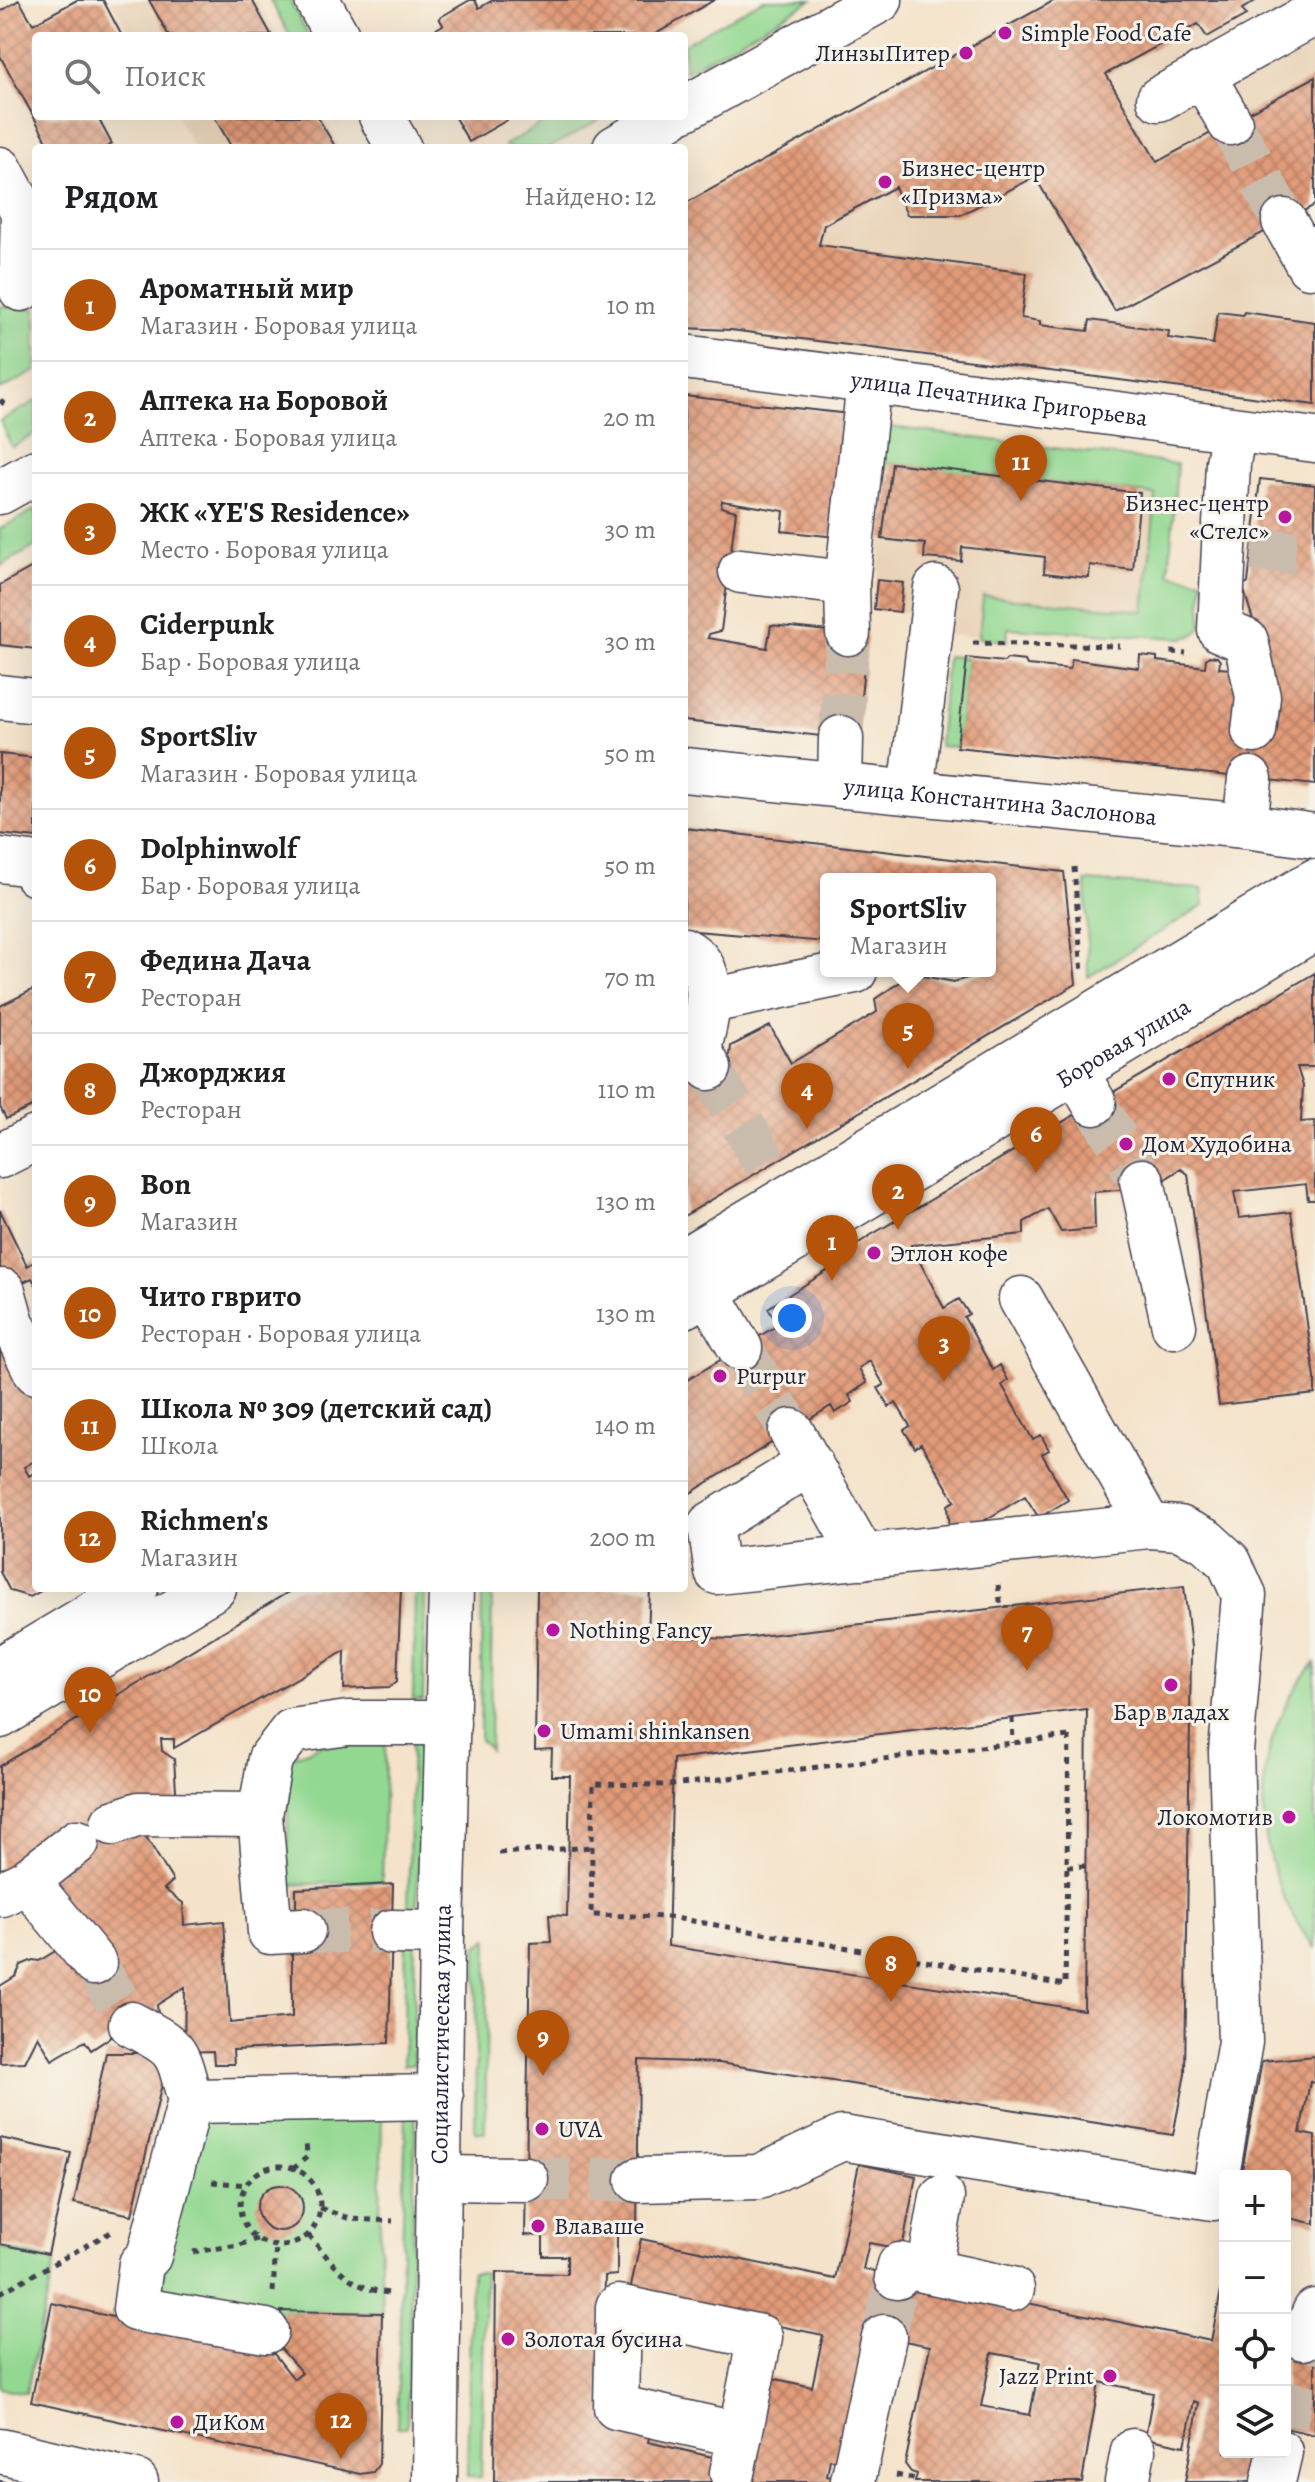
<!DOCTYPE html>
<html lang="ru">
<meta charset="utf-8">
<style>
body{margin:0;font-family:Alegreya,serif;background:#f2f2f2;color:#202124}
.controls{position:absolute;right:24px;bottom:24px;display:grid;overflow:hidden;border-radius:8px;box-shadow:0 8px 32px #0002}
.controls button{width:72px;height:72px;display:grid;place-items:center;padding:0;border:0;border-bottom:2px solid #e0e0e0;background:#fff;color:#202124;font:40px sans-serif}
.you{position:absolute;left:792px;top:1318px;width:28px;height:28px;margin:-20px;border:6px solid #fff;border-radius:50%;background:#1a73e8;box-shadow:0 0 0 12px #1a73e833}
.badge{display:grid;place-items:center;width:52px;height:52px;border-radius:50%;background:#b45309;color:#fff;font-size:26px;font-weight:700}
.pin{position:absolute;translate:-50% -66px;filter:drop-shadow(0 2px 4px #0008)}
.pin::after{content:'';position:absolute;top:42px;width:28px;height:24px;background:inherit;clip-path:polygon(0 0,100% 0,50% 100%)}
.popup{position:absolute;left:820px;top:873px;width:176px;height:104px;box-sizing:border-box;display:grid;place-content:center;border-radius:8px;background:#fff;filter:drop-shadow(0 2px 6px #0005);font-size:26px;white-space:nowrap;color:#757577}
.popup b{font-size:30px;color:#202124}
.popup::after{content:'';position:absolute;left:50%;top:100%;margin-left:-16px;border:16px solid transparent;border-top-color:#fff}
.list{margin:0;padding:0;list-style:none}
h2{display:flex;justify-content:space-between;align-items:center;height:104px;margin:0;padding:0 32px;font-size:34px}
h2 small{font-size:26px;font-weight:400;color:#757577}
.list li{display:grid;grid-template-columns:52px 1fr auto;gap:24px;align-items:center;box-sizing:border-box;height:112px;padding:0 32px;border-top:2px solid #e0e0e0}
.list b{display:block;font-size:30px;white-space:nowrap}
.list p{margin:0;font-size:26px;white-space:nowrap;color:#757577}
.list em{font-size:26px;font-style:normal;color:#757577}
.icon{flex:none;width:44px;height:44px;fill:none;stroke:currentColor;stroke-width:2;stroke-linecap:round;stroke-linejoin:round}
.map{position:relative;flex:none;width:1315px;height:2482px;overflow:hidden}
.search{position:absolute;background:#fff;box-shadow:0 8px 32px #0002;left:32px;top:32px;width:656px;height:88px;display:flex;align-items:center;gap:20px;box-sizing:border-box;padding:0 28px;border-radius:8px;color:#757577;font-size:30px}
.panel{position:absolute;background:#fff;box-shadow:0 8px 32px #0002;left:32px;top:144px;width:656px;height:1448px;border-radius:8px}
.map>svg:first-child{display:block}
.built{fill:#e9d3b8}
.green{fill:#93d891;stroke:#5a7d66;stroke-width:2}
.building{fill:url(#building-cross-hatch);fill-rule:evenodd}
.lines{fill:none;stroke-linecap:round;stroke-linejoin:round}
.minor-tunnel{stroke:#cabcad;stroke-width:44;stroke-dasharray:44 22;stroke-linecap:butt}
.minor-casing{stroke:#423f50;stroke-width:47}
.path{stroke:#423f50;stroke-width:5;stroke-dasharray:6 6;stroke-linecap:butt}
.minor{stroke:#fff;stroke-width:44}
.tram{stroke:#22223b;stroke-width:2}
.poi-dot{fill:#b5179e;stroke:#f7f3e8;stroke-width:3}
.labels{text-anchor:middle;stroke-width:6;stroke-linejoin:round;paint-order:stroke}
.poi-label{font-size:24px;fill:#22223b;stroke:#f7f3e8;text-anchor:start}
.street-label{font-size:24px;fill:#22223b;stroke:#f7f3e8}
</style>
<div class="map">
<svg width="1315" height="2482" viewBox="0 0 1315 2482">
<defs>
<pattern id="building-cross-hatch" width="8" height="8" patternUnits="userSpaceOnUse" patternTransform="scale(2)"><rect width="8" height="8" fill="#e29b79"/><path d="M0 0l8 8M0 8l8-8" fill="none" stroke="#b77e64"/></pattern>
</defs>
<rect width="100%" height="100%" fill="#f7f3e8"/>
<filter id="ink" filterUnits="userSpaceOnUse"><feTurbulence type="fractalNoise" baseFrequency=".0125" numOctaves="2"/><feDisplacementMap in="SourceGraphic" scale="16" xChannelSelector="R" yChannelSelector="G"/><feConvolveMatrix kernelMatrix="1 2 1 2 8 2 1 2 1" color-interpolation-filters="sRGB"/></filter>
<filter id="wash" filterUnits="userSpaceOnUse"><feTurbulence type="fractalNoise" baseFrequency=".006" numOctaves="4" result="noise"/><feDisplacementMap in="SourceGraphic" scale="32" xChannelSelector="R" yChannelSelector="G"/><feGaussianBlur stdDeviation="1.8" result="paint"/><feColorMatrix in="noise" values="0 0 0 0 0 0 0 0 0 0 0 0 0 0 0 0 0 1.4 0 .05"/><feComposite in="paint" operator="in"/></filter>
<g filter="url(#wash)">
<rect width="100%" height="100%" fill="#f4e3ca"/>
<path class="built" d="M111,0h146l20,36h-146z
M1055,0h260v405l-584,-75 14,-158z
M176,116h146l18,32h-146z
M883,426l288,38 -14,148 -174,-16 -4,42 -66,-6 3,-19 -16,-1 3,-29 -26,-3 5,-41 -11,-1z"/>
<path class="green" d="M270,0h19l20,36h-19z
M763,0h49l-128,72v-28z
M556,116h50l-57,32h-42l-2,-3z
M0,306l36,3v62l-36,19z
M36,401v32l-24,14 -12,-26z
M883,426l294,38 -8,110 34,6 -2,49 -9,7 -10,2 -174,-10 -1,13 -28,-3 4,-42 161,15 12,-116 -270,-32 -10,75h-5z
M36,509v37l-36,20v-37z
M947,656l20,2 -10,89 -18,-1z
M1086,881l116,8 2,16 -116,72z
M415,1588h10l-2,112h-10z
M482,1588h10l-2,162 -10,-10z
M1315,1663v285c-66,-80 -72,-206 0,-285z
M361,1728h25l-4,153 -94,4v-126z
M412,1733l9,1 -4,178h-9z
M488,1939l-3,194 -10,-1 2,-185z
M406,1940h9l-2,125h-10z
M406,2112h10l-9,315h-10z
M382,2114l-2,107 2,92 -110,-2 -114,-13 40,-178z
M0,2248l55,13 -29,132 -26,-5z
M471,2272h14l-4,205h-14z"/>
<g id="blocks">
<path class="building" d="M19,0l14,24 44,-24h26l19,36h-86v80h61l15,28 -7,4h-54l-51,-92v-44z
M149,0h103l20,36h-103z
M470,0h5l4,8 14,-8h221l-62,36h-228l19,-11 -4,-7z
M1055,0h202l-15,9 4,6 -39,22 -9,-13 -92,50 51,88 158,-85v128l-200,106 -80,-134 -75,38h-53l-12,-28 -71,38 -5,20 208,28 -6,45 19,3v4l48,6 2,-11 79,11 -1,7 45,6 5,-32 25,3 1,-3 71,10v83l-584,-75 -47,-2v-124z
M214,116h103l19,32h-104z
M454,116h60l-45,26z
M684,396l166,18 -15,123 -53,-6 2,-20 -62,-10 -1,6 15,4 -15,120 -12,3 -1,4 59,10 4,-23 96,10 -10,105 -173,-19z
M892,463l248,30 -7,77 -43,-5 -1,13 -45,-5 1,-16 -83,-10 -1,14 -37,-3 1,-14 -43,-5z
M1260,479l55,6v300l-358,-38 10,-89 37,4 3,-3 18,2 2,4 43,4 2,-10 67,9 1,-13 17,2v4l48,6 1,-8 3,-3 8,1 3,4 -1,7 50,4 -27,-88 6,-1z
M36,565v84l-36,-4v-60z
M877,580l26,3 -3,29 -26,-3z
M0,754l36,4v80l-36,-4z
M684,828l380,44 12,112 -392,232 1,-145 6,-1 6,5 33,-20 1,-9 39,-20 21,37 86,-51 -2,-13 37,-25 42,8 36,-11v-92h-164v63l-142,-12z
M1315,973v94h-18l6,19 -2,36 14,-1v79h-7l-2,-16 -72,8 5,26 52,-6 24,166v16l-96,11 -31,-231 -7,-5 -16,10 -10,-6 -24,16 -37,3 1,37 -34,3 -13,-23 -24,13v12l-113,11 33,63 15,-9 10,15 -5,3 29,53 7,-5 8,15 -6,5 31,55 8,-5 8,15 -7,4 26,46 -29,18 -14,-22 -53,32 -22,1 -2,-24 7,-4 -34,-57 -6,4 -11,-18 6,-4 -14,-23 -7,4 -11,-19 6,-3 -14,-24 -11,7 8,15 -18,12 4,7 -18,11 -4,-7 -147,91v-115l94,-57 -10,-17 75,-47 -4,-5 32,-21z
M36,988v117l-30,14 -6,-12v-101z
M0,1210l27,56 9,-5v24l-4,-7 -32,15z
M0,1333l36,70v57l-12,7 5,9 7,-4v116h10l-16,9 -20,-6 -10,-19z
M1184,1586l7,61 -6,427 -12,61 -454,-72 -80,-3 -2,174h-20v41l-12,1 -3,140 49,12 -3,14 73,17 46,-82 45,10 11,-52 -194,-40 12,-56 194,40 24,-115 57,12 -14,73 -33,-6 -6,26 348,72 14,-70v181h32l-6,30h-66l14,-79 -5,-2 -9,45 -40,-8 8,-45 -54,-11 -17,100h-167l2,-8 -6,-2 -6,-8 25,-118 -46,-9 -44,125 -10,-3 -3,17 23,6h-356l2,-210 71,2v-18h-24v-20l-18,-1 5,-292 21,-1 -2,-27 18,1 3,-140h-19l1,-27 -17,1 2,-162h113l-2,48 86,3zM1087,1709l-3,301 -416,-64 5,-187zM992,2353l48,9 -10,53 -49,-9z
M295,1588h106l-4,93 -7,6 -46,2 1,-38 -171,97v-9h-13l1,12 12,8 3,47 -37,21 33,54 -9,8 19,14 1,22 40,-4 6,102 62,-6v-70l4,-28v-30l97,-5 -4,159 -156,7 1,14h-20l-1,-13 -29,1 1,-65 -28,18 1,10 -27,9 -40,26 -6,-9 -33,19 -14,-24 -13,26 -25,1v-77l16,-10 5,-11 12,-5 6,1 26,-16 -65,-59v-120z
M106,2053h63l-37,162 -58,-12z
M1315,2056v27l-5,-1 -10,51 15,3v88l-30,-7v-41h-44l21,-115z
M0,2138l71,15 -23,101 -48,-10z
M257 2208a23 23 0 1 1 46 0a23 23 0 1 1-46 0Z
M52,2303l222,51 20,25 8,-6 -22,-25 1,-37 101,2 -3,151 -6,8 -13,2 -329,-72z
M1285,2333l30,3v99l-30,-7z"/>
</g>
</g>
<g filter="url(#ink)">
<use href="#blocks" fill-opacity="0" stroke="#423f50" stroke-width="2"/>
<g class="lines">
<path class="minor-tunnel" d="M1230,123l54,98
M1252,549l63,6
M841,738l7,-105
M709,1068l59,100
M1094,1103l48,78
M740,1348l51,83
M303,1930l88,2
M94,1963l37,61
M526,2179l112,1
M884,2337l13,-60
M1285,2425l18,-87"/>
<defs>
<g id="minor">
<path d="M317,0l20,36"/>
<path d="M1202,74l28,49"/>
<path d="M1159,99l156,-86"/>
<path d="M684,109l196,-109"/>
<path d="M381,116l18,32"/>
<path d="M615,148l57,-32"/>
<path d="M0,169l23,43 -2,77"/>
<path d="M1284,221l25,45 6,-3"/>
<path id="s1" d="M684,357l631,83"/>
<path d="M1234,430l-6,33 -8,167 26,11 12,56 -4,34"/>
<path d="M0,492l36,-20"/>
<path d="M741,571l106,12"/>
<path d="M848,633l-1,-50 22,-201"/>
<path d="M0,697l36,4"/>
<path id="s2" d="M684,770l561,56 70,10"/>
<path d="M840,786l1,-48"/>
<path d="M911,792l25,-204"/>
<path d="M1245,826l5,-47"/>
<path d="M0,860l31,4 5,10"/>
<path d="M684,950c38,20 22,67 15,100l10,18"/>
<path d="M710,1001l145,-30"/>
<path d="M1061,1046l33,57"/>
<path d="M0,1156l36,-18"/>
<path d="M1142,1181l32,145"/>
<path d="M684,1260l631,-379"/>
<path d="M693,1267l47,81"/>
<path d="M3,1291l9,32 24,49"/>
<path d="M1021,1299l128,227"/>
<path id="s3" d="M684,1306l631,-378"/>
<path d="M791,1431l72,126"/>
<path d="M0,1669l136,-81"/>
<path d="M0,1716l214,-128"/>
<path d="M113,1823l26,-9 121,1"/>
<path d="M27,1881l67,82"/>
<path d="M2,1894l25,-13 50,-39"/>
<path d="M303,1930l-33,2 -10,-117 10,-56 22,-28 56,-8h100"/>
<path d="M391,1932l51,1"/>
<path d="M131,2024c49,26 45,24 59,77"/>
<path d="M440,2178l86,1"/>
<path d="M638,2180l121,-3 83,-39 371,60 27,-156 -9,-290 13,-157 -15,-33 -23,-21 -27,-13 -30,-2 -432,46 -7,-47 100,-62"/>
<path d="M929,2271l13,-74"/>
<path d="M897,2277l3,-12 112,24"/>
<path d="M266,2331l-131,-22 6,-45 8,-8 41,-155 251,-4"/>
<path d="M1303,2338l12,-27"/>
<path d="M0,2451l136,31"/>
<path d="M732,2473l28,-136 -142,-30 -2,100 124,28"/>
<path d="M853,2481l31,-144"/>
<path id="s4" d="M435,2482l7,-549 9,-345"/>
<path d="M1127,2482l6,-31"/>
<path d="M1273,2482l7,-30"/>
</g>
</defs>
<use href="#minor" class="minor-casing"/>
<path class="path" d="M0,400l6,6
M973,643l147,3
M1171,652l15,1
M1074,867l8,107
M998,1585l3,23
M1012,1718l1,25
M1069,1736l-4,249 -396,-68 -78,-2 2,-131 79,1z
M499,1853l94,-6
M1067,1867l18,-1
M874,1978l1,-26
M240 2206a40 40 0 1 1 80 0a40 40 0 1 1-80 0Z
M293,2169l14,-12 -1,-17
M212,2182l35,3
M320,2208l30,11 43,2
M308,2235c25,28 42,56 84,58
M193,2252l46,-7 18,-6
M273,2292l3,-47
M0,2293l111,-61
M896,2475l20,4"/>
<use href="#minor" class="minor"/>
<path class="tram" d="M0,2481l4,1"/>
</g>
</g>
<g class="poi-dot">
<circle cx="1005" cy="33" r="8"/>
<circle cx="966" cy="53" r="8"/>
<circle cx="885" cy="182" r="8"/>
<circle cx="1285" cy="517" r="8"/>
<circle cx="1169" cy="1079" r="8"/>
<circle cx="1126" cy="1144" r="8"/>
<circle cx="874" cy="1253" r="8"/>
<circle cx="720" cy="1376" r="8"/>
<circle cx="553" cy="1630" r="8"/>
<circle cx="1171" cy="1685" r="8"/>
<circle cx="544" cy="1731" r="8"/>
<circle cx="1289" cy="1817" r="8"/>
<circle cx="542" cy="2129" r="8"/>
<circle cx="538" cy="2226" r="8"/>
<circle cx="508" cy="2339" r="8"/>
<circle cx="1110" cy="2376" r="8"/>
<circle cx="177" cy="2422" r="8"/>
</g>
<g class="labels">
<g class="poi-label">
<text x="1021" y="41">Simple Food Cafe</text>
<text x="950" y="61" text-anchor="end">ЛинзыПитер</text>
<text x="901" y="176">Бизнес-центр<tspan x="901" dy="28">«Призма»</tspan></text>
<text x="1269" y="511" text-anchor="end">Бизнес-центр<tspan x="1269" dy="28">«Стелс»</tspan></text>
<text x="1185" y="1087">Спутник</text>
<text x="1142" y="1152">Дом Худобина</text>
<text x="890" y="1261">Этлон кофе</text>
<text x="736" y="1384">Purpur</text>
<text x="569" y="1638">Nothing Fancy</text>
<text x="1171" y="1720" text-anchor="middle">Бар в ладах</text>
<text x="560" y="1739">Umami shinkansen</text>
<text x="1273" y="1825" text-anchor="end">Локомотив</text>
<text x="558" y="2137">UVA</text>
<text x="554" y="2234">Влаваше</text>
<text x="524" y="2347">Золотая бусина</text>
<text x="1094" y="2384" text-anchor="end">Jazz Print</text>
<text x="193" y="2430">ДиКом</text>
</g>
<g class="street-label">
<text dy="8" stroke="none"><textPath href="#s1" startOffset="318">улица Печатника Григорьева</textPath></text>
<text dy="8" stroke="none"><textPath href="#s2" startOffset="318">улица Константина Заслонова</textPath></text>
<text dy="8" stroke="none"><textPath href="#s3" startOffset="512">Боровая улица</textPath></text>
<text dy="8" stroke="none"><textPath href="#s4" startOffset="448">Социалистическая улица</textPath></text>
</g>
</g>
</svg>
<div class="controls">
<button>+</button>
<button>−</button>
<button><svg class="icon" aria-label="locate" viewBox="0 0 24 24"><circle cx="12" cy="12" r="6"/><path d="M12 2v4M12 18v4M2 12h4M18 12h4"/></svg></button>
<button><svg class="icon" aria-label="layers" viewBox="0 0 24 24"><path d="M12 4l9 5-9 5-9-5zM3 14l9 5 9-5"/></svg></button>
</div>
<div class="you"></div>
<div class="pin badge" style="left:832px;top:1281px">1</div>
<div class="pin badge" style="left:898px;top:1230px">2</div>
<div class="pin badge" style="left:944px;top:1382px">3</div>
<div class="pin badge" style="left:807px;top:1129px">4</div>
<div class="pin badge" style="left:908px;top:1069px">5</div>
<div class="popup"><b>SportSliv</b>Магазин</div>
<div class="pin badge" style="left:1036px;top:1173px">6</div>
<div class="pin badge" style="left:1027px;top:1671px">7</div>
<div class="pin badge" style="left:891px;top:2002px">8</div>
<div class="pin badge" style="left:543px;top:2076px">9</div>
<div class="pin badge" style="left:90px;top:1733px">10</div>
<div class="pin badge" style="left:1021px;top:501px">11</div>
<div class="pin badge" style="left:341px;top:2459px">12</div>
<div class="search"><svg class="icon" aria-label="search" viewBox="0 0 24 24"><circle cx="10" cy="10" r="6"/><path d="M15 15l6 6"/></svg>Поиск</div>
<section class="panel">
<h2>Рядом<small>Найдено: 12</small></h2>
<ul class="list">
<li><span class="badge">1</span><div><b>Ароматный мир</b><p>Магазин · Боровая улица</p></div><em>10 m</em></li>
<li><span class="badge">2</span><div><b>Аптека на Боровой</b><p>Аптека · Боровая улица</p></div><em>20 m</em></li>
<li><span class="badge">3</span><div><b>ЖК «YE'S Residence»</b><p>Место · Боровая улица</p></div><em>30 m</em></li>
<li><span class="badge">4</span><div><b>Ciderpunk</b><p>Бар · Боровая улица</p></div><em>30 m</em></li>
<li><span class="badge">5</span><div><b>SportSliv</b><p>Магазин · Боровая улица</p></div><em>50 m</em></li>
<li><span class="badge">6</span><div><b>Dolphinwolf</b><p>Бар · Боровая улица</p></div><em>50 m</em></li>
<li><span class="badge">7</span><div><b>Федина Дача</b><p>Ресторан</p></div><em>70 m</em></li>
<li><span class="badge">8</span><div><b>Джорджия</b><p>Ресторан</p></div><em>110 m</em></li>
<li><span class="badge">9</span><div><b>Bon</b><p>Магазин</p></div><em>130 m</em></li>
<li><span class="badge">10</span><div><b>Чито гврито</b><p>Ресторан · Боровая улица</p></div><em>130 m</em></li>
<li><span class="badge">11</span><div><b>Школа № 309 (детский сад)</b><p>Школа</p></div><em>140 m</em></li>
<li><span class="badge">12</span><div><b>Richmen's</b><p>Магазин</p></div><em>200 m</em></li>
</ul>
</section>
</div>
